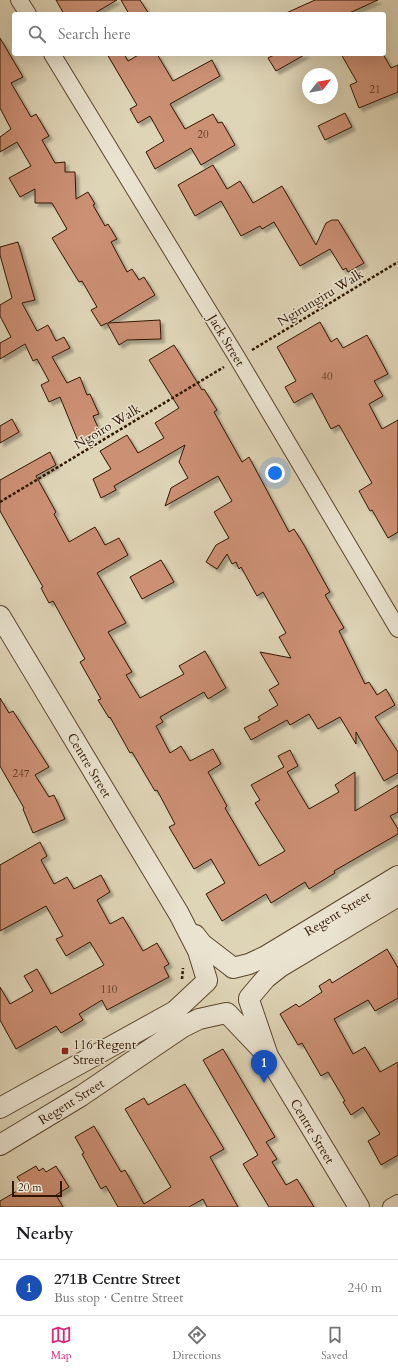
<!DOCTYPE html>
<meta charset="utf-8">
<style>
body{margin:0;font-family:Cardo,serif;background:#f2f2f2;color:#202124}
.compass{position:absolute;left:302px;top:68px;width:36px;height:36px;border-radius:50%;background:#fff;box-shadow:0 4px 16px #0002;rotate:59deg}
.scale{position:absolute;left:12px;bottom:10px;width:50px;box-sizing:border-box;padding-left:4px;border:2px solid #301600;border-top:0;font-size:11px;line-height:14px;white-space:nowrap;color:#301600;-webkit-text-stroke:3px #eae3d0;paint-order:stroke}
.you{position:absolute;left:275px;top:473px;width:14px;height:14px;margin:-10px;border:3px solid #fff;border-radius:50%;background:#1a73e8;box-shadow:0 0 0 6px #1a73e833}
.badge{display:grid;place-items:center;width:26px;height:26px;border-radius:50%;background:#db2777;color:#fff;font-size:13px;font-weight:700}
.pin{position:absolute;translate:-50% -33px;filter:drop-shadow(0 1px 2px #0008)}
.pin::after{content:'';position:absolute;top:21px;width:14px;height:12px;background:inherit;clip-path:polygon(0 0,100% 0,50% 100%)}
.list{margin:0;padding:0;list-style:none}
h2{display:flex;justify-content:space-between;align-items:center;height:52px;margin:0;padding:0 16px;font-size:17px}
h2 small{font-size:13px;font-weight:400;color:#757577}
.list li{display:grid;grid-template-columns:26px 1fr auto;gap:12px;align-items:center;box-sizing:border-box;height:56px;padding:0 16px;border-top:1px solid #e0e0e0}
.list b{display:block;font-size:15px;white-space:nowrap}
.list p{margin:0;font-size:13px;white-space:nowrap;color:#757577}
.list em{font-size:13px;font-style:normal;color:#757577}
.icon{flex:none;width:22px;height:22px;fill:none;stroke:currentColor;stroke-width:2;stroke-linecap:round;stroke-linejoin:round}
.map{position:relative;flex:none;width:398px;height:1207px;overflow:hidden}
.search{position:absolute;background:#fff;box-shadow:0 4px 16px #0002;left:12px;right:12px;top:12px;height:44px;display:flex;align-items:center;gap:10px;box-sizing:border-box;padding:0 14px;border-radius:4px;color:#757577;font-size:15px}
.sheet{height:108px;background:#fff}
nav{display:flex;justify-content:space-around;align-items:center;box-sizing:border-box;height:56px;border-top:1px solid #e0e0e0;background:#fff;font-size:11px;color:#757577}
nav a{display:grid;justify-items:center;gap:2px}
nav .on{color:#db2777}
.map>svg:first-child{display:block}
.building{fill:#cc9074;stroke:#301600;filter:url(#shadow)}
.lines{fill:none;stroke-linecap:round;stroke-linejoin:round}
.minor-casing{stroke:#5c462e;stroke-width:18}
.tertiary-casing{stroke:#5c462e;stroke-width:22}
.path{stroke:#301600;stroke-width:2.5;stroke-dasharray:3 2;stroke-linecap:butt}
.minor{stroke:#eae3d0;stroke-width:16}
.tertiary{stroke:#eae3d0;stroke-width:20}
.poi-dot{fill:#8f2418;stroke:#eae3d0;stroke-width:1.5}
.labels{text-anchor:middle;stroke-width:3;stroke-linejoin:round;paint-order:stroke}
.number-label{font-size:11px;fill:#57341d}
.street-label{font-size:13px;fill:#301600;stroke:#eae3d0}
.poi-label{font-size:13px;fill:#301600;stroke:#eae3d0;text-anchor:start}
</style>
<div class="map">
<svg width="398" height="1207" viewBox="0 0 398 1207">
<defs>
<filter id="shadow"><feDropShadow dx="3.5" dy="3.5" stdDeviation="1" flood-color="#0004"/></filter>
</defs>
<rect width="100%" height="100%" fill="#ded4b6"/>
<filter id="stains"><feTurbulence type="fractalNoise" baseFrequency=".005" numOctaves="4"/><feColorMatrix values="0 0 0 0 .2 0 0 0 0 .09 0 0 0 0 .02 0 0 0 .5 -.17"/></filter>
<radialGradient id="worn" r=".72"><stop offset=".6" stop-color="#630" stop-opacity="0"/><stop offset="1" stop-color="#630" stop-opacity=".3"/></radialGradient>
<path class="building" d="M56,0h61l-24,14h-29z
M121,0h19l9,14h-20z
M315,0h63l-31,14h-63z
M0,38l23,39 -12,6 20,34 5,-3 13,22 -7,4 13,23 10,-1v10h10l1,27 12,-7 7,12 -2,1 12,21 3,-2 9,15 -6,3 16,30 5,-3 7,11 5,-3 11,18 -47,28 52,-3 1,19 -34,1 -8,5 -12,-22 -6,3 -10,-16 6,-3 -15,-26 -3,1 -27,-44 15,-9 -15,-26h-17v-14l-15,8 -11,-19 22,-12 -14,-24 -17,10v-15l11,-8 -11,-21z
M107,54h17l4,7 12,-7h17l16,27 39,-21 8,16 -50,28 15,25 28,-15 5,9 4,-1 13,23 -34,20 -10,-17 -36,21 -9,-17 18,-11 -14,-25 -12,7 -8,-14 7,-4z
M276,54h30l-30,17 -8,-13z
M341,54h42l8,14 7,-3v27l-39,16 -9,-23 7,-3z
M345,113l7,14 -27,13 -7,-14z
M213,165l14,24 13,-8 13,22 29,-17 34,59 10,-22 6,-3h6l26,43 -16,9 -2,-4 -3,2 -13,-21 -30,17 -26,-44 -12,7 -2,-3 -19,10 -20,-35 -26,15 -17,-31z
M18,242l17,58 -13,3 15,28 11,-6 8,16 8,-4 6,11 -18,9 15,26 13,-6 7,18 3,-1 9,20 -6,2 7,16 -22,9 -18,-44 -11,5 -8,-17 8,-4 -12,-22 -4,2 -8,-17 -25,15v-16l11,-6 -11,-21v-11l12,-7 -12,-43v-8z
M320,322l11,20 6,-4 6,10 24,-13 21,39 -14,7 9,15 -14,8 13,25 16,-9v112l-10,6 -16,-28 -2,1 -11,-20 13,-8 -33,-58 -8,4 -19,-36 -18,10 -9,-16 11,-6 -19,-34z
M174,345l28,45 2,-1 13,21 -3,2 28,50 7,-5 40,75 5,-3 10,16 26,47 -5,3 19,33 -5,3 26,53 4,-2 8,13 9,-6 9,16 -20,12 23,35v21l-14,8 -28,-49v12l-16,-27 -22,12 -9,-15 -19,11 -3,-5 -36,20 -7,-12 16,-8 -2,-3 20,-12 -9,-15 10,-6 -19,-32 31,6 -12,-21 7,-4 -23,-41 -6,4 -16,-29 -2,2 -3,-7 -4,2 -5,-10 -10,15 -11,-7 10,-17 13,-7 -15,-26 18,-11 -14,-25 -53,30 6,-18 17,-10 -9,-16 6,-17 -71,41 2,4 -15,8 -8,-19 18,-10 -11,-18 27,-16 11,18 26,-15 -9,-15 24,-15 -30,-48z
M12,419l7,13 -19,11v-17z
M50,452l6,13 -20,11 20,36 -2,2 15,28 26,-15 10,18 14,-7 9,17 -31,18 29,50 -18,9 24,40 -6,3 14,23 44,-24 -5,-8 26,-15 21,37 -18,11 -4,-7 -44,25 3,5 -7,4 14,27 11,-7 9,15 23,-12 8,15 -13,8 19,34 -2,2 34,58 26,-15 -30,-48 5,-3 -9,-15 33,-18 -6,-11 12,-6 8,16 -11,6 22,37 30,-17 -4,-7 20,-13v39l43,-26v27l-8,4 8,13v5l-64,37 1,2 -26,16 -4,-7 -34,21 -5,-9 -44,27 -16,-27 19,-11 -14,-24 -17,10 -25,-42 6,-3 -18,-34 -2,1 -23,-39 -2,1 -20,-36 -1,1 -11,-18 3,-1 -21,-37 5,-3 -32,-58 -4,2 -8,-15 2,-1 -43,-76v-31z
M161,560l13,22 -32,17 -12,-22z
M0,698l9,15 4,-2 36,56 -14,8 14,22 5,-2 11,24 -32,14 -10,-24 1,-1 -24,-42z
M40,842l7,14 -6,4 13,24 13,-7 7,12 27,-14 9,17 -13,8 13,24 13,-7 20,34 14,-8 12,21 -5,3 5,10 -62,33 -5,-10 -23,14 4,6 -22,13 -5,-7 -40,23 -16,-29v-33l10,17 23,-13 -9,-15 13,-7 14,25 53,-29 -14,-23 -24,14 -10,-17 7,-3 -17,-30 -46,25v-66z
M387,949l11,19v30l-23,13 -7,-11 -34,19 19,35 12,-7 15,25 18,-10v93l-17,10 -13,-24 12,-7 -17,-27 -12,8 -8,-13 2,-1 -17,-29 -7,4 -19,-33 -4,2 -18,-31 16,-10 3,3 23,-15 -3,-6 11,-7 2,4z
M223,1049l52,88 -9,5 11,17 -5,3 14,23 11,-6 17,28h-45l-26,-43 15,-9 -55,-95z
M185,1084l39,65 -14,8 28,50h-31l-4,-8 -14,8h-71l-12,-21 -5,3 -19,-35 2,-1 -9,-16 19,-11 27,46 4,-2 19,34 27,-17 -46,-78 19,-11 4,7z
M36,1166l3,5 4,-3 3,4 10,-6 13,21 -13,8 7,12h-63v-6l24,-14 -7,-10z"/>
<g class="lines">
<defs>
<path id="minor" d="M19,0l9,14
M52,54l186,305 160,270
M391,1207l7,-4"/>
<path id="tertiary" d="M0,616l179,298 19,37 9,29
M195,935l7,9 30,23
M233,968l16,-4 17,-8 132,-80
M249,998l17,-20 14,-11 118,-71
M249,1000l19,56 91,151
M227,1013l38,40
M0,1108l175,-97 32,-30
M0,1145l81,-49 102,-69 16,-8 27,-6"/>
</defs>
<use href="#minor" class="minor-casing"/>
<use href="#tertiary" class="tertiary-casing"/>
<path class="path" d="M252,350l146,-88
M0,502l224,-135
M182,979l1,-11"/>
<use href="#minor" class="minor"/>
<use href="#tertiary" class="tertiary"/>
</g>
<rect class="poi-dot" x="61" y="1047" width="8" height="8" rx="2"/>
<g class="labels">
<g class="number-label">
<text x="375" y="93">21</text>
<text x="203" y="138">20</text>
<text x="327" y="380">40</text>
<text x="21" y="777">247</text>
<text x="109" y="993">110</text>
</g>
<g class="street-label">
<text transform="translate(320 297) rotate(-31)" y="5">Ngirungiru Walk</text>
<text transform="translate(227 340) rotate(59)" y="5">Jack Street</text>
<text transform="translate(107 426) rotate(-31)" y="5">Ngoiro Walk</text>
<text transform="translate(90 765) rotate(59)" y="5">Centre Street</text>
<text transform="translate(337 913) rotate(-31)" y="5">Regent Street</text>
<text transform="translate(71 1101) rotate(-32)" y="5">Regent Street</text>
<text transform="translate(313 1131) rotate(59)" y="5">Centre Street</text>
</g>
<g class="poi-label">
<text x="73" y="1049">116 Regent<tspan x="73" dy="15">Street</tspan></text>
</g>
</g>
<rect width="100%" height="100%" filter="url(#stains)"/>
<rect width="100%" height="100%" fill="url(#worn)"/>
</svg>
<svg class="compass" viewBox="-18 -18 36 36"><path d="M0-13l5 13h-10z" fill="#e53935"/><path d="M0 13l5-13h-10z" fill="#757577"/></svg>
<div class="scale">20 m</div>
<div class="you"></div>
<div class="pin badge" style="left:264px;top:1083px;background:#1a4fb4">1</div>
<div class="search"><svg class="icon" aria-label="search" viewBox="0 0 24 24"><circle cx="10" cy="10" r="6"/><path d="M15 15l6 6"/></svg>Search here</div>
</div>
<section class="sheet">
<h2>Nearby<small></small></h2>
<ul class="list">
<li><span class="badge" style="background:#1a4fb4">1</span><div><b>271B Centre Street</b><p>Bus stop · Centre Street</p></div><em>240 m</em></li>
</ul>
</section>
<nav>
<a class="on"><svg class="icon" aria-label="map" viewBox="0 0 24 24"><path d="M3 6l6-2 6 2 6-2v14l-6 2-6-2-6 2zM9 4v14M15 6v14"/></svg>Map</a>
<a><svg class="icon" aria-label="directions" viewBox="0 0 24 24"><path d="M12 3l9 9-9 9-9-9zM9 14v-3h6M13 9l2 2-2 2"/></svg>Directions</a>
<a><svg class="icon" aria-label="saved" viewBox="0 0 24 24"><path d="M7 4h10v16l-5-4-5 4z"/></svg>Saved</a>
</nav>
